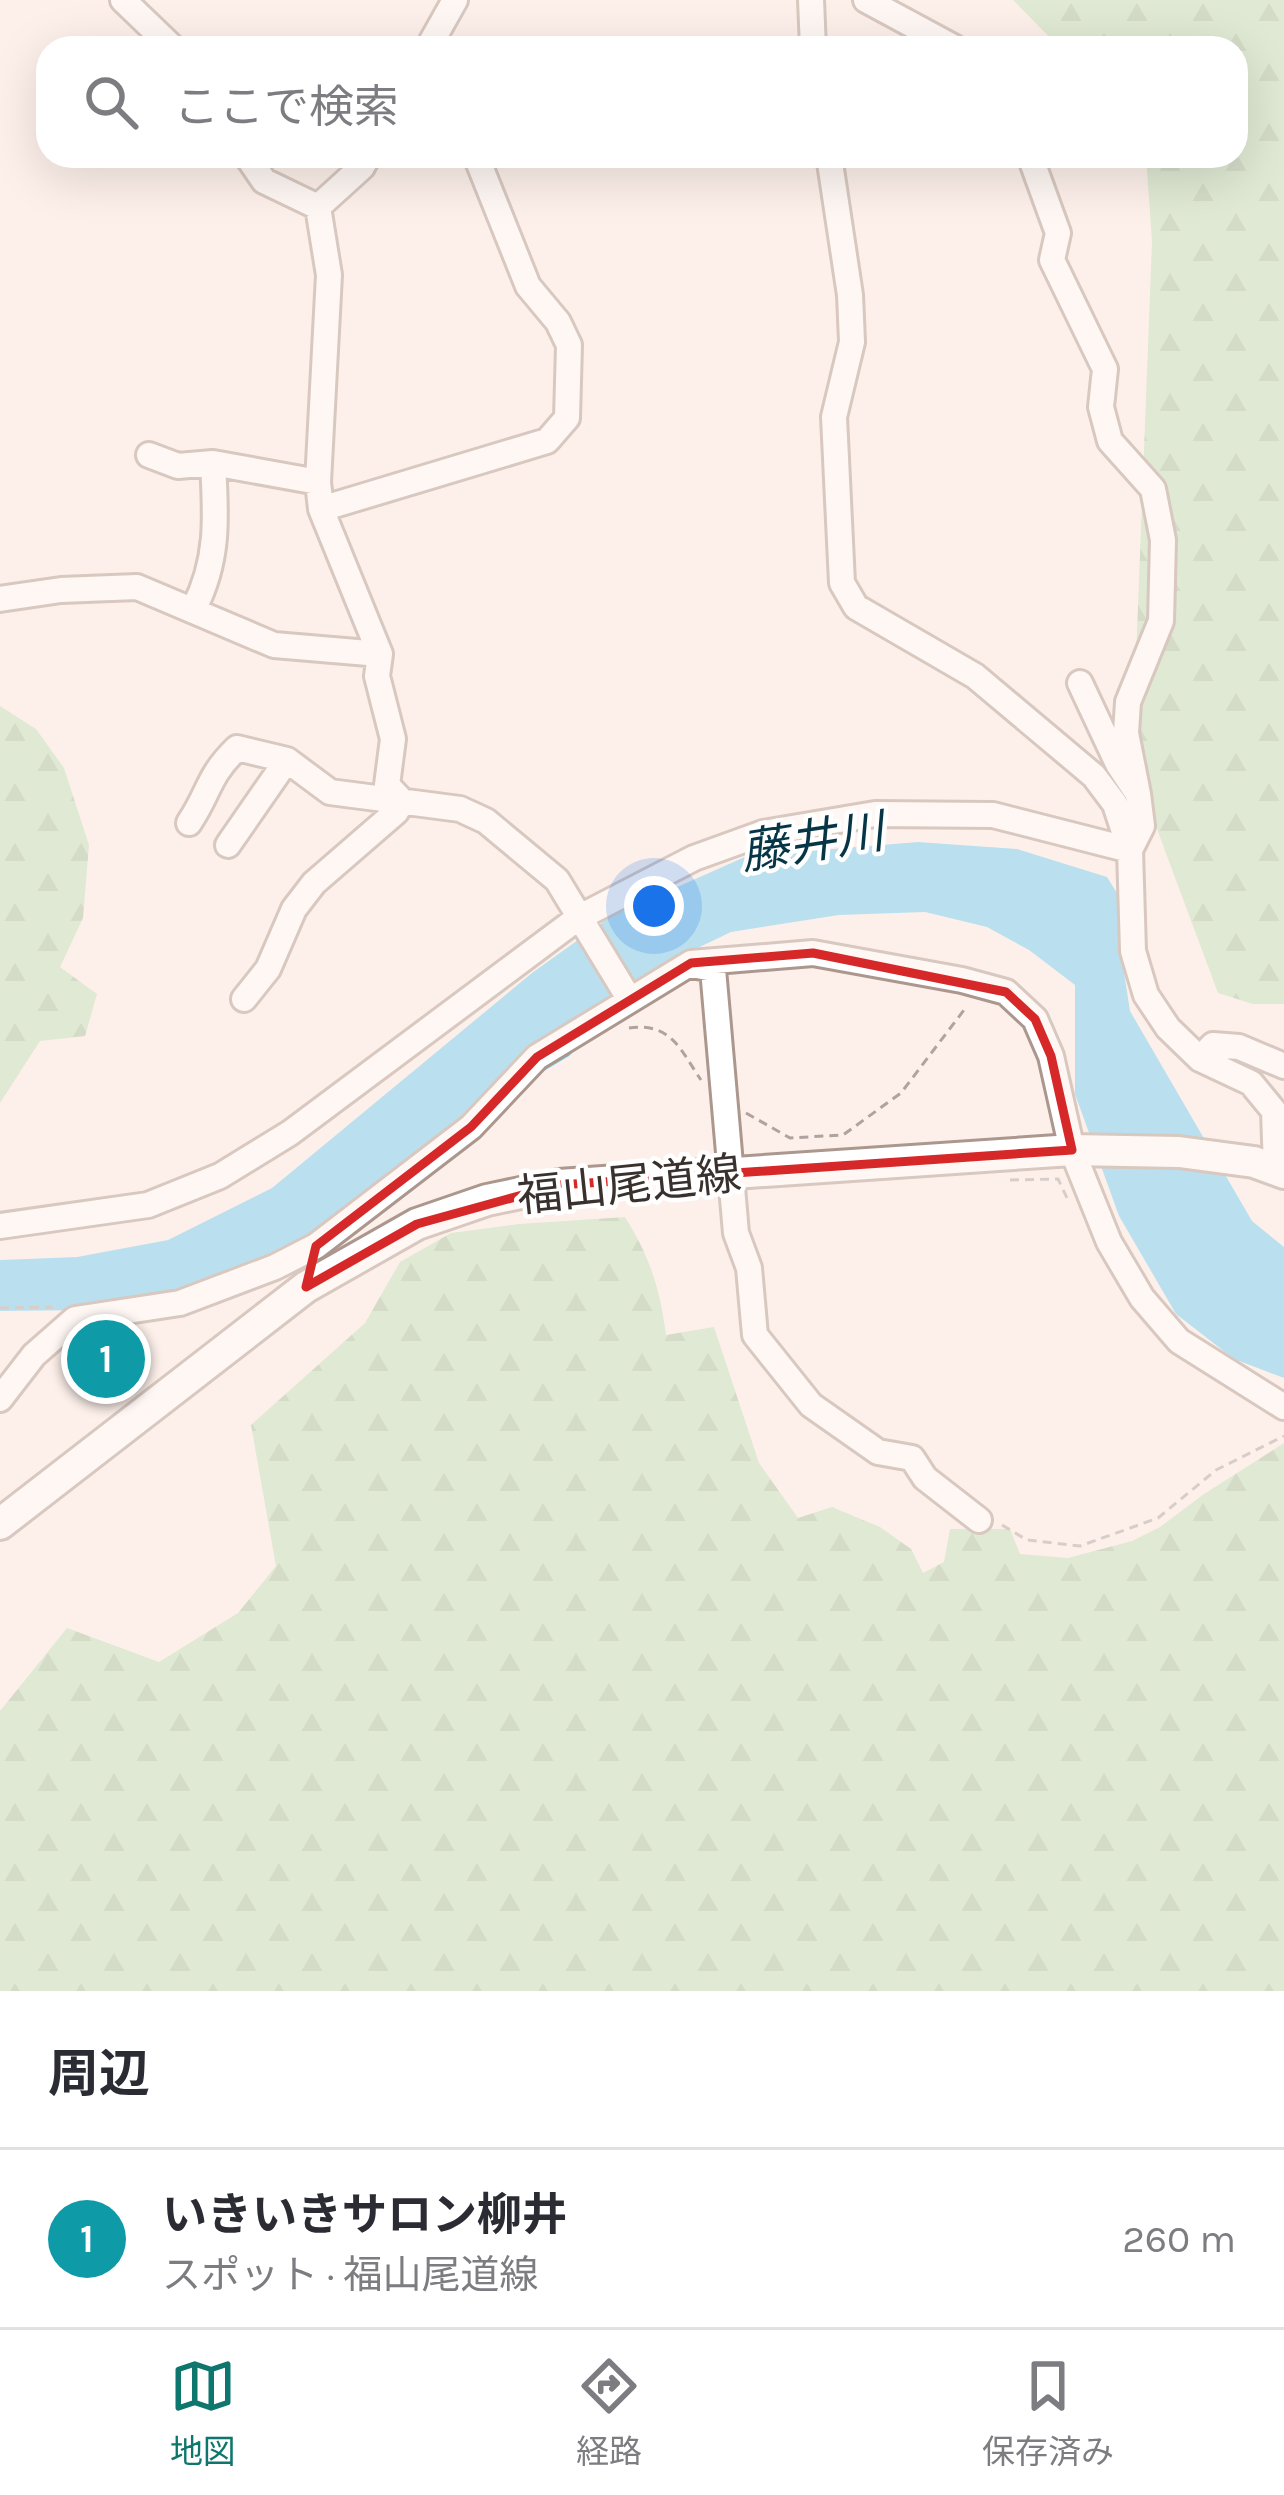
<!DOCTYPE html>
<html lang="ja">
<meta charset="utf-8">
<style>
body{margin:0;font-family:Karla,"Noto Sans JP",sans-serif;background:#f7f7f7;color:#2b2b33}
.you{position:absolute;left:654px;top:906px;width:42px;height:42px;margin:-30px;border:9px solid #fff;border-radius:50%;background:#1a73e8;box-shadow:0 0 0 18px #1a73e833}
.badge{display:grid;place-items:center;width:78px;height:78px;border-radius:50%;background:#0f766e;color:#fff;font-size:39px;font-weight:700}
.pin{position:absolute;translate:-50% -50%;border:6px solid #fff;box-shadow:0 3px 12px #0006}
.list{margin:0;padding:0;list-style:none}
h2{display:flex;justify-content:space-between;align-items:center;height:156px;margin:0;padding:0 48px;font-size:51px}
h2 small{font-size:39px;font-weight:400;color:#7c7c81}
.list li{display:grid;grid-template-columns:78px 1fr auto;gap:36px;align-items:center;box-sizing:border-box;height:180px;padding:0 48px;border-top:3px solid #e1e1e2}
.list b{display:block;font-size:45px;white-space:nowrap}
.list p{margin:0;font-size:39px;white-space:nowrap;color:#7c7c81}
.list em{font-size:39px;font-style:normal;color:#7c7c81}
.icon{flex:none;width:66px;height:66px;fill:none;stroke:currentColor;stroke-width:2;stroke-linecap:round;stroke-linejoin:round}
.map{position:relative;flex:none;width:1284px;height:1991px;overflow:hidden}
.search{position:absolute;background:#fff;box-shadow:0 12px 48px #0002;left:36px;right:36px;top:36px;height:132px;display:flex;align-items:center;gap:30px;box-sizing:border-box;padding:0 42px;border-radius:36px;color:#7c7c81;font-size:45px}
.sheet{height:336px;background:#fff}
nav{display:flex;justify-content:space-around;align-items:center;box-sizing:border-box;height:168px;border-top:3px solid #e1e1e2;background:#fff;font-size:33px;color:#7c7c81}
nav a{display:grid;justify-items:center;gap:6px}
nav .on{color:#0f766e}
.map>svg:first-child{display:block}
.forest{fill:url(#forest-firs)}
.water{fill:#68cdf5}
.building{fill:#f09aba;stroke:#a28d94;stroke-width:3}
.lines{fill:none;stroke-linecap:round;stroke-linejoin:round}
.minor-casing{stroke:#ab978e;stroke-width:30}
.major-casing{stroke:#ab978e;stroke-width:36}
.path{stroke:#aea39e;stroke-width:3;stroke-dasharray:9 6;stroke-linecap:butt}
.minor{stroke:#fff;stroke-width:24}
.major{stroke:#fff;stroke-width:30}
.marked{fill:none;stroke:#d62828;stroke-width:9;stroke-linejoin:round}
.labels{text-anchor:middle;stroke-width:9;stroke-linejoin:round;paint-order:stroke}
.street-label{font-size:45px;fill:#39312d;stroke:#fff}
.water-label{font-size:48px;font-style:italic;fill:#063646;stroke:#fff}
</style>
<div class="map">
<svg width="1284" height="1991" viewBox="0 0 1284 1991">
<defs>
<pattern id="forest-firs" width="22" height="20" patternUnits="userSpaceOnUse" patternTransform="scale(3)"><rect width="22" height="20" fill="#bbe0b8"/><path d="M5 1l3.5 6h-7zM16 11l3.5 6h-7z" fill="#a2c19e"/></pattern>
</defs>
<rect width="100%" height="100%" fill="#fdf0ea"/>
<path class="forest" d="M1013,0h271v1004h-31l-35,-11 -86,-231 20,-520 -6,-86h90v-108h-176z
M0,706l36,23 28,39 25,77 -6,73 -23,49 37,27 -12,42 -45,5 -40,62z
M625,1217c25,40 35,72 41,118l48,-8 45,136 39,55 34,-11 48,20 31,22 12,24 21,-11 6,-33h60l10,25 48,4 64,-17 28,-14 44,-33 80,-51v548h-1284v-280l67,-83 92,34 79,-49 38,-47 -25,-141 114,-102 35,-61 51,-29 68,-9z"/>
<path class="water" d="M918,842l99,7 90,28 15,24v58l8,52 122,210 32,26v131l-50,-19 -58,-45 -57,-98 -44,-122v-109l-46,-35 -42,-23 -62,-15 -86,3 -108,17 -73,35 -89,89 -121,72 -115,94 -85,42 -82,31 -78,15 -88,1v-51l77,-3 91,-17 104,-52 260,-215 78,-56 137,-61z"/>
<path class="building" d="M125,1336l10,29 -47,17 -10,-29z"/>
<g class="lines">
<defs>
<path id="minor" d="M123,0l50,48
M811,0l2,48
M866,0l89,48
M428,48l27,-48
M247,156l17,25 54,26
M368,156l-6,11 -44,40 11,68 -11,207 3,27 59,145 -3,22 16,63 -6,46 15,16
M829,156l21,139 2,47 -18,75 8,166 14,24 119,69 119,100 21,28 15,46 3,101 13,44 22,33 32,31 51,24 23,28 2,58
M1030,156l28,77 -6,27 53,109 -4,38 9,34 43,48 10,51 -2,81 -33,81 -2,31 12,61
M149,455l29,11 35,-3 105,19
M321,509l226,-68 20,-23 2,-73 -11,-23 -30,-36 -52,-130
M0,599l61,-9 76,-3 137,58 106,9
M194,608c25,-48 22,-92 19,-145
M1080,683l38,81 20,30 4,32 -12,24
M189,823c21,-31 18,-46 48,-75l50,12 43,32 130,17 26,12 71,59 73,120
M228,845l59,-85
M692,965l21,4 23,264 13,35 6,67 56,70 67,47 34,6 13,20 54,42
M244,999l24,-30 26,-60 20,-26 82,-71 6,-11
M1200,1059l13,-14 26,2 45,19
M0,1226l148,-21 72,-29 70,-43 288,-215 116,-60 69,-25 112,-19 118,1 137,35
M0,1399l34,-44 41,-36 105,-16 95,-36 41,-21 155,-119 66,-70 154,-94 122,-10 149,27 44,12 29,27 16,37 21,94 37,92 33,56 37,43 105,66"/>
<path id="major" d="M0,1524l306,-237 111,-63 70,-24 72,-15 513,-35 107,2 75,10 30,11"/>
</defs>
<use href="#minor" class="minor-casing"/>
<use href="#major" class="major-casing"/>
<path class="path" d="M629,1028c43,-6 52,23 72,52
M746,1113l44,25 53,-3 58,-42 66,-87
M1010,1180l48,-1 9,19
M0,1308l53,-1
M1002,1525l25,15 53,6 78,-28 58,-48 68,-34"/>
<use href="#minor" class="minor"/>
<use href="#major" class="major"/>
</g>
<path d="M0 0H1284V1991H0ZM813,953l193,39 29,27 16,37 21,94 -513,35 -142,39 -111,63 10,-41 155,-119 66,-70 154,-94z" fill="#fdf0ea" fill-opacity=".55" fill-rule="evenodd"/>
<path class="marked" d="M813,953l193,39 29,27 16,37 21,94 -513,35 -142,39 -111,63 10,-41 155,-119 66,-70 154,-94z"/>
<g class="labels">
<g class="street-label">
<text transform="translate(629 1184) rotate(-6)" y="16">福山尾道線</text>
</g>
<g class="water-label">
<text transform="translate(812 841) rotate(-9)" y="17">藤井川</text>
</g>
</g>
</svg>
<div class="you"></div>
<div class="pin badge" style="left:106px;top:1359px;background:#0f9aa8">1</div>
<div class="search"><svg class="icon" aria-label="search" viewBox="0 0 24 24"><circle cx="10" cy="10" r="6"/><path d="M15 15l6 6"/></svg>ここで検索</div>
</div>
<section class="sheet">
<h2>周辺<small></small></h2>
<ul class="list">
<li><span class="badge" style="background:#0f9aa8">1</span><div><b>いきいきサロン柳井</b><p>スポット · 福山尾道線</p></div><em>260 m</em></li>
</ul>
</section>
<nav>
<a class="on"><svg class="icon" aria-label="map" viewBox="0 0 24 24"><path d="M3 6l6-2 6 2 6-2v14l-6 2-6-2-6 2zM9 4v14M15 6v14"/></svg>地図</a>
<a><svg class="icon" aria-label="directions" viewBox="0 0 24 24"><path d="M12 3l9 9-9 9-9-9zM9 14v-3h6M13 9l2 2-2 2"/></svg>経路</a>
<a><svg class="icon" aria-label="saved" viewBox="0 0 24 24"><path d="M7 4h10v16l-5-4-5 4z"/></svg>保存済み</a>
</nav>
